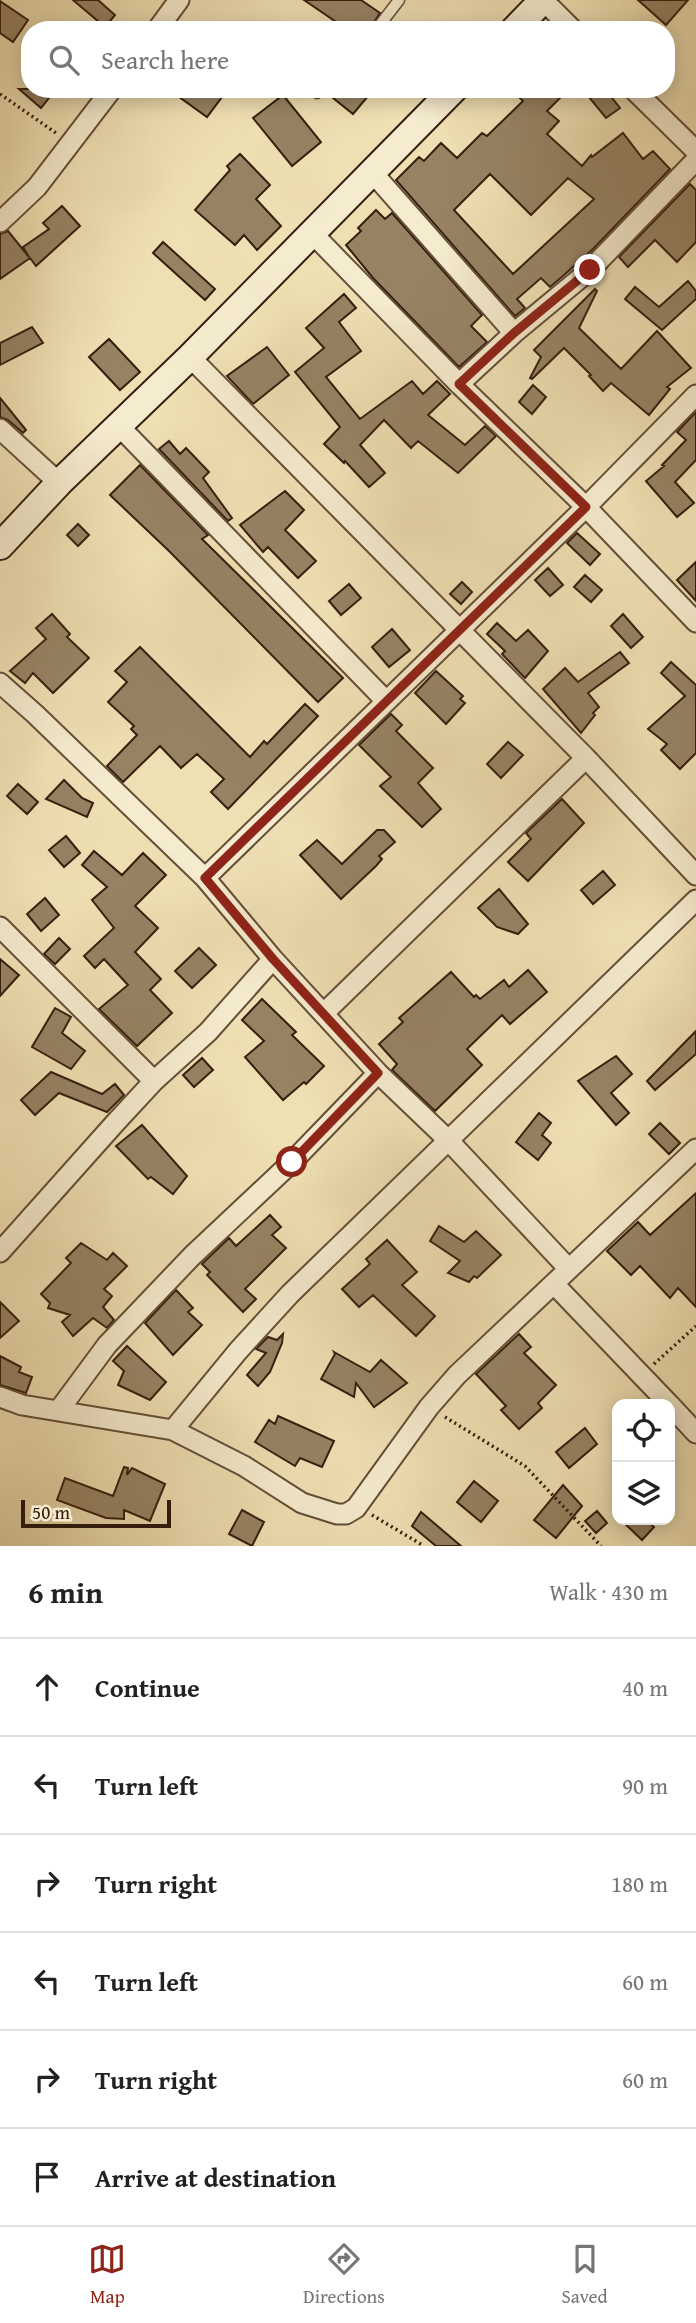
<!DOCTYPE html>
<meta charset="utf-8">
<style>
body{margin:0;font-family:"Gentium Book Plus",serif;background:#f6f6f6;color:#222}
.controls{position:absolute;right:21px;bottom:21px;display:grid;overflow:hidden;border-radius:14px;box-shadow:0 4px 18px #0003}
.controls button{width:63px;height:63px;display:grid;place-items:center;padding:0;border:0;border-bottom:2px solid #e0e0e0;background:#fff;color:#222;font:35px sans-serif}
.scale{position:absolute;left:21px;bottom:18px;width:150px;box-sizing:border-box;padding-left:7px;border:4px solid #361e0e;border-top:0;font-size:19px;line-height:24px;white-space:nowrap;color:#361e0e;-webkit-text-stroke:5px #f5ebce;paint-order:stroke}
.stop{position:absolute;width:21px;height:21px;margin:-16px;border:5px solid #8f2418;border-radius:50%;background:#fff}
.stop.end{background:#8f2418;border-color:#fff;box-shadow:0 2px 7px #0008}
.list{margin:0;padding:0;list-style:none}
h2{display:flex;justify-content:space-between;align-items:center;height:91px;margin:0;padding:0 28px;font-size:30px}
h2 small{font-size:23px;font-weight:400;color:#767676}
.list li{display:grid;grid-template-columns:46px 1fr auto;gap:21px;align-items:center;box-sizing:border-box;height:98px;padding:0 28px;border-top:2px solid #e0e0e0}
.list b{display:block;font-size:26px;white-space:nowrap}
.list em{font-size:23px;font-style:normal;color:#767676}
.icon{flex:none;width:38px;height:38px;fill:none;stroke:currentColor;stroke-width:2;stroke-linecap:round;stroke-linejoin:round}
.map{position:relative;flex:none;width:696px;height:1546px;overflow:hidden}
.search{position:absolute;background:#fff;box-shadow:0 4px 18px #0003;left:21px;right:21px;top:21px;height:77px;display:flex;align-items:center;gap:18px;box-sizing:border-box;padding:0 24px;border-radius:28px;color:#767676;font-size:26px}
.sheet{height:679px;background:#fff}
nav{display:flex;justify-content:space-around;align-items:center;box-sizing:border-box;height:98px;border-top:2px solid #e0e0e0;background:#fff;font-size:19px;color:#767676}
nav a{display:grid;justify-items:center;gap:4px}
nav .on{color:#8f2418}
.map>svg:first-child{display:block}
.building{fill:#968364;stroke:#361e0e;stroke-width:2;fill-rule:evenodd}
.lines{fill:none;stroke-linecap:round;stroke-linejoin:round}
.lane-casing{stroke:#644e37;stroke-width:13}
.street-casing{stroke:#644e37;stroke-width:23}
.secondary-casing{stroke:#361e0e;stroke-width:30}
.path{stroke:#361e0e;stroke-width:3.5;stroke-dasharray:2 3.5;stroke-linecap:butt}
.lane{stroke:#f5ebce;stroke-width:10}
.street{stroke:#f5ebce;stroke-width:19}
.secondary{stroke:#f5ebce;stroke-width:26}
.route{stroke:#8f2418;stroke-width:9}
</style>
<div class="map">
<svg width="696" height="1546" viewBox="0 0 696 1546">
<rect width="100%" height="100%" fill="#efe0b3"/>
<filter id="stains"><feTurbulence type="fractalNoise" baseFrequency=".00286" numOctaves="4"/><feColorMatrix values="0 0 0 0 .2 0 0 0 0 .09 0 0 0 0 .02 0 0 0 .5 -.17"/></filter>
<radialGradient id="worn" r=".72"><stop offset=".6" stop-color="#630" stop-opacity="0"/><stop offset="1" stop-color="#630" stop-opacity=".3"/></radialGradient>
<path class="building" d="M73,0h25l17,15 -10,12z
M304,0h57l19,13 -11,17h-21z
M638,0h50l-22,25z
M0,1l28,19 -15,22 -13,-9z
M19,89h37l-15,19z
M168,89h60l-21,28z
M328,89h46l-21,25 -26,-21z
M511,89h58l-22,22 12,10 -12,13 35,32 9,-11 1,2 31,-24 20,26 10,-8 17,18 -77,80 -29,26 -14,12 -9,-9 -24,21 8,9 -10,8 -119,-136 23,-23 5,4 17,-18 16,15 25,-25 5,3 36,-35zM490,174l41,41 37,-37 26,21 -81,75 -59,-64z
M597,89h8l15,19 -14,10 -18,-22z
M283,95l38,47 -29,24 -39,-48z
M240,154l30,31 -14,14 25,27 -24,24 -13,-15 -9,10 -40,-35 35,-40 -3,-4z
M690,184l6,6v52l-19,20 -22,-22 -27,27 -9,-10z
M62,206l18,20 -44,40 -6,-8 -30,21v-45l8,-3 21,26 -6,-10 26,-18 -6,-6z
M376,210l9,9 7,-6 90,102 -11,11 16,16 -28,25 -86,-89 -27,-33 15,-14 -3,-3z
M163,242l52,47 -10,11 -52,-47z
M688,281l8,10v8l-34,31 -37,-31 10,-12 24,20z
M595,289l2,2 -18,37 42,41 36,-38 34,37 -24,19 3,2 -21,26 -38,-32 -8,8 -14,-15 2,-1 -27,-27 -32,31 -2,-1 11,-21 -7,-7z
M344,294l12,14 -17,14 22,29 -35,26 34,42 52,-38 11,13 14,-13 13,13 -22,21 37,30 20,-19 11,10 -38,37 -40,-32 -7,7 -27,-28 -24,25 25,28 -16,14 -24,-26 -1,2 -20,-19 16,-17 -45,-55 29,-24 -18,-20z
M32,327l11,16 -43,22v-22z
M109,339l31,33 -20,18 -31,-33z
M267,347l22,28 -36,29 -26,-28z
M533,385l13,12 -14,17 -13,-12z
M0,398l26,32 -3,3 -15,-13 -8,-3z
M696,412v48l-21,22 19,21 -17,14 -31,-36 18,-15 -2,-1 24,-25 -9,-8z
M169,441l11,13 6,-6 23,24 -6,6 29,40 -4,3 -69,-72z
M140,465l68,70 -6,4 141,139 -25,24 -150,-152 -58,-55z
M285,491l19,19 -19,20 31,31 -18,17 -30,-31 -5,5 -23,-27z
M78,524l11,11 -11,11 -11,-11z
M577,533l23,21 -10,11 -23,-22z
M696,562v39l-19,-21z
M548,568l15,17 -13,11 -15,-16z
M585,575l17,15 -11,12 -17,-15z
M462,582l10,10 -11,12 -11,-10z
M349,584l12,14 -20,17 -12,-14z
M52,614l18,20 -3,3 22,21 -36,35 -20,-20 -8,10 -15,-12 36,-32 -10,-11z
M623,614l20,23 -12,11 -20,-22z
M497,623l19,18 12,-11 20,21 -23,27 -23,-24 3,-3 -18,-17z
M392,629l18,21 -21,17 -17,-20z
M140,647l110,110 14,-16 3,3 38,-40 13,12 -90,93 -17,-17 13,-13 -27,-25 -16,14 -21,-22 -37,36 -16,-16 30,-31 -6,-6 3,-3 -26,-24 19,-20 -12,-11z
M620,652l9,11 -41,30 11,14 -6,6 2,2 -14,18 -38,-44 22,-21 13,14z
M671,662l25,23v68l-16,16 -19,-19 6,-6 -19,-15 37,-33 -24,-23z
M436,671l27,25 -3,3 5,4 -19,21 -31,-31z
M391,714l11,11 -6,6 37,37 -15,15 23,26 -19,18 -42,-41 11,-9 -32,-32z
M508,742l15,13 -22,23 -14,-14z
M64,780l18,18 11,5 -6,14 -41,-18z
M18,784l20,18 -11,12 -20,-18z
M562,799l22,24 -56,58 -20,-19 23,-23 -5,-6z
M377,830h7l11,12 -16,14 3,3 -6,7 -35,33 -41,-44 17,-15 25,24z
M66,836l14,17 -16,14 -15,-17z
M94,851l28,24 21,-22 23,22 -31,31 23,22 -23,24 26,27 -11,11 22,23 -35,33 -38,-37 29,-24 -24,-26 -9,9 -11,-12 30,-28 -22,-28 15,-13 -25,-22z
M603,871l12,14 -22,19 -12,-14z
M499,889l29,35 -10,10 -21,-7 -19,-19z
M45,898l14,17 -18,16 -14,-17z
M59,938l11,11 -15,15 -11,-10z
M199,948l17,17 -24,23 -17,-17z
M0,959l19,16 -19,21z
M528,970l19,22 -37,32 -8,-9 -35,34 15,16 -47,46 -43,-41 5,-6 -18,-20 24,-22 -4,-4 52,-46 23,25 2,-2 4,4 24,-19 5,7z
M262,999l34,33 -4,3 32,31 -18,18 -2,-2 -21,18 -38,-43 19,-16 -22,-21z
M55,1008l16,9 -9,16 23,18 -14,18 -39,-22z
M696,1031v23l-41,36 -8,-9z
M616,1056l16,18 -21,19 18,20 -13,12 -38,-44z
M202,1058l11,12 -19,17 -11,-12z
M51,1072l51,22 13,-10 9,11 -17,17 -48,-19 -24,22 -14,-15z
M539,1113l12,10 -9,12 9,8 -13,17 -22,-18z
M660,1123l20,20 -11,11 -20,-20z
M142,1125l45,51 -14,18 -22,-17 -3,2 -32,-33z
M696,1193v114l-18,-19 -8,10 -30,-32 -9,9 -24,-24 31,-29 12,13z
M270,1215l11,12 -9,8 14,13 -41,41 11,10 -13,13 -36,-37 3,-3 -8,-8 27,-26 7,8z
M439,1226l25,16 12,-11 25,24 -24,23 -3,-2 -5,6 -21,-9 12,-12 -30,-20z
M387,1240l30,32 -15,13 33,31 -19,20 -43,-41 -14,12 -17,-18 28,-25 -4,-5z
M81,1243l26,17 6,-7 14,13 -23,23 8,7 -9,11 11,13 -7,8 -14,-10 -20,18 -11,-14 8,-7 -22,-7 2,-5 -9,-9 30,-31 -5,-5z
M176,1290l17,18 -5,4 14,13 -29,30 -28,-32z
M0,1302l19,19 -19,17z
M283,1334l-1,9 -12,29 -12,14 -11,-11 19,-22 -10,-4 12,-12 9,3z
M519,1334l12,13 -7,6 32,32 -18,18 4,5 -23,21 -18,-19 5,-4 -30,-32z
M127,1346l39,36 -16,18 -32,-15 6,-14 -11,-10z
M334,1352l36,20 11,-12 26,23 -33,24 -18,-24 -2,14 -33,-18 14,-25z
M0,1356l21,11 -2,5 13,5 -6,16 -26,-8z
M278,1416l56,25 -12,26 -22,-9 -5,8 -40,-24 14,-22 6,4z
M585,1428l12,16 -28,24 -13,-16z
M124,1467l4,1 -1,7 5,-7 33,16 -15,37 -26,-11v9l-18,-1 -49,-18 8,-22 48,18z
M474,1481l24,20 -17,21 -24,-20z
M563,1485l19,21 -26,32 -22,-18z
M242,1510l22,12 -12,24 -23,-12z
M597,1511l10,12 -11,10 -11,-12z
M421,1512l40,34h-25l-24,-20z
M621,1520h25l8,7 -12,13z"/>
<g class="lines">
<defs>
<path id="lane" d="M376,30l23,-30
M317,93l4,-4"/>
<path id="street" d="M543,0l30,30
M157,30l22,-30
M633,89l63,62
M696,160l-106,110 -76,63 -55,51 127,123 110,115
M372,172l142,161
M0,222l37,-35 75,-98
M312,233l147,151
M190,357l396,401 110,117
M118,425l268,276
M0,429l59,54
M0,683l35,31 170,164 68,81 105,114 71,68 119,127
M205,878l381,-371 110,-112
M0,927l154,154
M324,1013l262,-255
M0,1252l116,-130 38,-41 54,-49 65,-73
M554,1284l115,120
M0,1397l22,8 151,25 71,36 58,37 35,11h9l10,-6 73,-101 28,-32 239,-226
M670,1405l26,28
M59,1410l48,-65 85,-89 100,-94 86,-89
M173,1430l65,-79 52,-57 406,-394"/>
<path id="secondary" d="M514,30l29,-30
M0,546l59,-63 131,-126 264,-268"/>
</defs>
<use href="#lane" class="lane-casing"/>
<use href="#street" class="street-casing"/>
<use href="#secondary" class="secondary-casing"/>
<path class="path" d="M0,94l56,39
M654,1364l42,-38
M445,1417l80,49 76,80
M372,1515l52,31"/>
<use href="#lane" class="lane"/>
<use href="#street" class="street"/>
<use href="#secondary" class="secondary"/>
</g>
<g class="lines">
<path class="route" d="M292,1162l86,-89 -105,-114 -68,-81 381,-371 -127,-123 55,-51 76,-63"/>
</g>
<rect width="100%" height="100%" filter="url(#stains)"/>
<rect width="100%" height="100%" fill="url(#worn)"/>
</svg>
<div class="controls">
<button><svg class="icon" aria-label="locate" viewBox="0 0 24 24"><circle cx="12" cy="12" r="6"/><path d="M12 2v4M12 18v4M2 12h4M18 12h4"/></svg></button>
<button><svg class="icon" aria-label="layers" viewBox="0 0 24 24"><path d="M12 4l9 5-9 5-9-5zM3 14l9 5 9-5"/></svg></button>
</div>
<div class="scale">50 m</div>
<div class="stop" style="left:292px;top:1162px"></div>
<div class="stop end" style="left:590px;top:270px"></div>
<div class="search"><svg class="icon" aria-label="search" viewBox="0 0 24 24"><circle cx="10" cy="10" r="6"/><path d="M15 15l6 6"/></svg>Search here</div>
</div>
<section class="sheet">
<h2>6 min<small>Walk · 430 m</small></h2>
<ul class="list">
<li><svg class="icon" aria-label="ahead" viewBox="0 0 24 24"><path d="M12 20V5M6 11l6-6 6 6"/></svg><div><b>Continue</b></div><em>40 m</em></li>
<li><svg class="icon" aria-label="left" viewBox="0 0 24 24"><path d="M17 20v-9H6M10 6l-5 5 5 5"/></svg><div><b>Turn left</b></div><em>90 m</em></li>
<li><svg class="icon" aria-label="right" viewBox="0 0 24 24"><path d="M7 20v-9h11M14 6l5 5-5 5"/></svg><div><b>Turn right</b></div><em>180 m</em></li>
<li><svg class="icon" aria-label="left" viewBox="0 0 24 24"><path d="M17 20v-9H6M10 6l-5 5 5 5"/></svg><div><b>Turn left</b></div><em>60 m</em></li>
<li><svg class="icon" aria-label="right" viewBox="0 0 24 24"><path d="M7 20v-9h11M14 6l5 5-5 5"/></svg><div><b>Turn right</b></div><em>60 m</em></li>
<li><svg class="icon" aria-label="arrive" viewBox="0 0 24 24"><path d="M6 21V4h12l-3 4 3 4H6"/></svg><div><b>Arrive at destination</b></div></li>
</ul>
</section>
<nav>
<a class="on"><svg class="icon" aria-label="map" viewBox="0 0 24 24"><path d="M3 6l6-2 6 2 6-2v14l-6 2-6-2-6 2zM9 4v14M15 6v14"/></svg>Map</a>
<a><svg class="icon" aria-label="directions" viewBox="0 0 24 24"><path d="M12 3l9 9-9 9-9-9zM9 14v-3h6M13 9l2 2-2 2"/></svg>Directions</a>
<a><svg class="icon" aria-label="saved" viewBox="0 0 24 24"><path d="M7 4h10v16l-5-4-5 4z"/></svg>Saved</a>
</nav>
